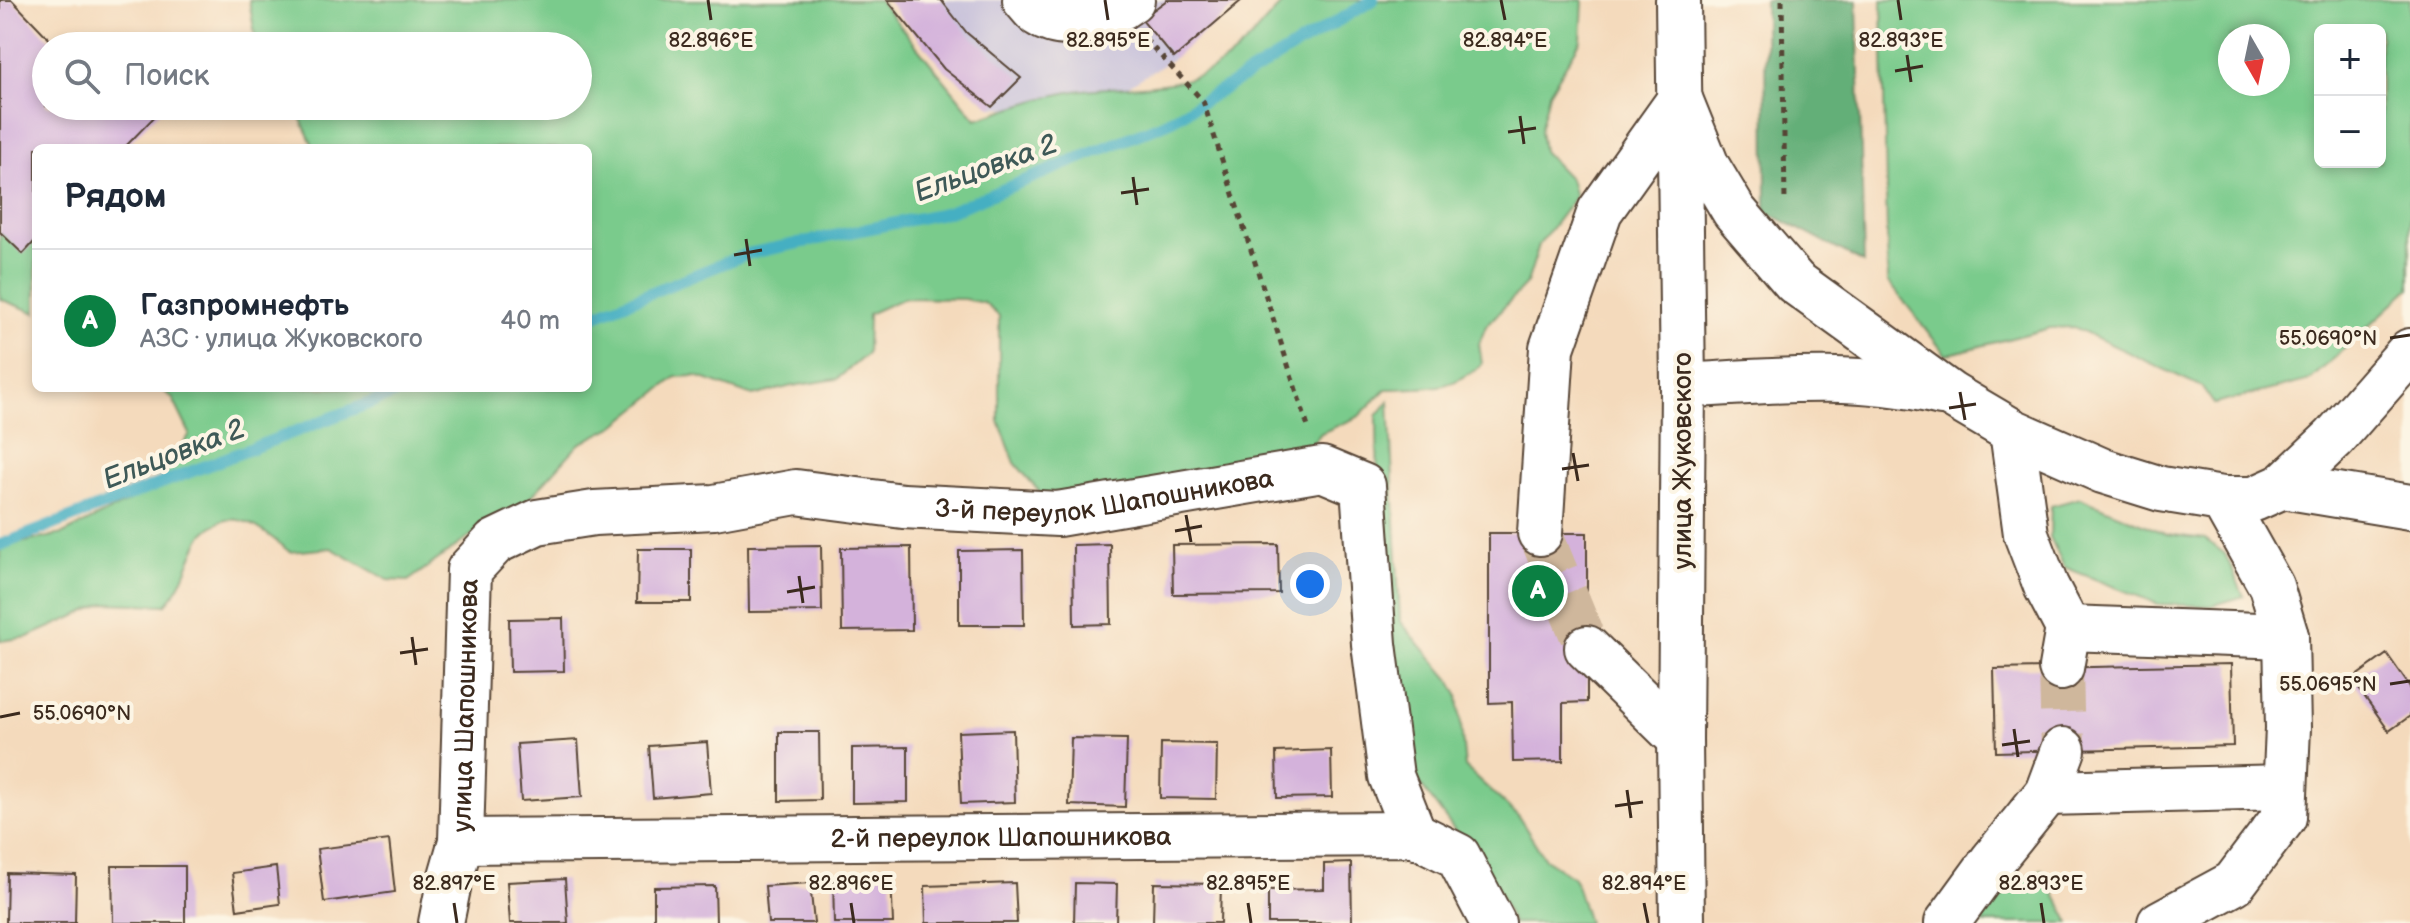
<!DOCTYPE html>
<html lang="ru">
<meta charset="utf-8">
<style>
body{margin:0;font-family:"Balsamiq Sans",sans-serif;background:#f2f2f3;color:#1f2937}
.controls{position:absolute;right:24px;top:24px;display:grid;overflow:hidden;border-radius:12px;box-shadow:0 4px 12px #0003}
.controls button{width:72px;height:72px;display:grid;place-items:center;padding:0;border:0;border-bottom:2px solid #e0e1e3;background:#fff;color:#1f2937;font:40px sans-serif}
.compass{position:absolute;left:2218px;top:24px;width:72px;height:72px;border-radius:50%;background:#fff;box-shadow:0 4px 12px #0003;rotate:171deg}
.you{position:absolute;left:1310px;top:584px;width:28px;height:28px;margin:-20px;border:6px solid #fff;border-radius:50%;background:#1a73e8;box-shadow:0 0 0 12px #1a73e833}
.badge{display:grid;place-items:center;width:52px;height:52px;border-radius:50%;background:#0b8043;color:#fff;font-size:26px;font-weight:700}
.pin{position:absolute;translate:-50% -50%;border:4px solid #fff;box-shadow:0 2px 8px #0006}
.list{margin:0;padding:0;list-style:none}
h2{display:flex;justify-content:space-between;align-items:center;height:104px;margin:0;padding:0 32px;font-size:34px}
h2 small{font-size:26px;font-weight:400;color:#747a83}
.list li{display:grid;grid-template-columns:52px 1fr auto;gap:24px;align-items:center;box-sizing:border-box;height:144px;padding:0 32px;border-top:2px solid #e0e1e3}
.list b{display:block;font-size:30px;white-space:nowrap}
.list p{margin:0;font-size:26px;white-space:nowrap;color:#747a83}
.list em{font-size:26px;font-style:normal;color:#747a83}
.icon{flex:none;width:44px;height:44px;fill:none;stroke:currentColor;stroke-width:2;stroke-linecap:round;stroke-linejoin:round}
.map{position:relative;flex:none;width:2410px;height:923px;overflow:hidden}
.search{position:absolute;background:#fff;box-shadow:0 4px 12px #0003;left:32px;top:32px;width:560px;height:88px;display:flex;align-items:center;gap:20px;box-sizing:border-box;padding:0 28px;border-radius:44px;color:#747a83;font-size:30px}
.panel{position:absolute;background:#fff;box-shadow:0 4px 12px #0003;left:32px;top:144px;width:560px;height:248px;border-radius:12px}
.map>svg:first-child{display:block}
.industrial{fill:#c6c0da}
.green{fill:#7acb8c;stroke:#5a7a55;stroke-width:2;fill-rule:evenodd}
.forest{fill:#63af78;stroke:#4f6c4b;stroke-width:2}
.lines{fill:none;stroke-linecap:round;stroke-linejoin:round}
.stream{stroke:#44afc2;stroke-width:12}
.building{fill:#d4b2db}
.minor-tunnel{stroke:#cfb79c;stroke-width:44;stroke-dasharray:44 22;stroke-linecap:butt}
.minor-casing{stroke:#574436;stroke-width:48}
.major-casing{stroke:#574436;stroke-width:48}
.path{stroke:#574436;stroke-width:5;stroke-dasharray:6 6;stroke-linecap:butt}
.minor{stroke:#fff;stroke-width:44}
.major{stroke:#fff;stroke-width:44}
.ticks{fill:none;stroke:#3b2a1e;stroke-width:3}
.labels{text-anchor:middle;stroke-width:8;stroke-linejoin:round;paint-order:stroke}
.street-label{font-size:26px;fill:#3b2a1e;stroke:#fcf5e5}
.water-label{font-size:28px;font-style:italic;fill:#3e5957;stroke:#fcf5e5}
.ticks-label{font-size:20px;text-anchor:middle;fill:#3b2a1e;stroke:#fcf5e5;stroke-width:8;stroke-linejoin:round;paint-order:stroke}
</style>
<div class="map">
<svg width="2410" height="923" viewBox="0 0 2410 923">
<rect width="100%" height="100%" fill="#fcf5e5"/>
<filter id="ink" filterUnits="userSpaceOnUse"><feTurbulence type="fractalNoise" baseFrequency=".0125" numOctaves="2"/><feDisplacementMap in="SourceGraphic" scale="16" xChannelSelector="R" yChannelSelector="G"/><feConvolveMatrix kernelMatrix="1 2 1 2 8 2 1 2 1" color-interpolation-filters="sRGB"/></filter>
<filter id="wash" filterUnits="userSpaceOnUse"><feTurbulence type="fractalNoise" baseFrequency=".006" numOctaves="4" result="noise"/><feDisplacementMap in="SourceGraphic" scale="32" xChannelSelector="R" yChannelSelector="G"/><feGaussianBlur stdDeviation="1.8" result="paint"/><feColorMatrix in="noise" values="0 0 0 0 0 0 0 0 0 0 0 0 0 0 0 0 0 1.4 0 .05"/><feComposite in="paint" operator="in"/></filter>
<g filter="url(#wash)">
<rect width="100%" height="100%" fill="#f4dabc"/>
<path class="industrial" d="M887,0h355l-68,58 -85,52 -97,-3 -48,-38z"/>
<path class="green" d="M249,0h630l97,119c29,-9 59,-20 89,-26 52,-11 108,2 156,-29 29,-19 41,-42 65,-64h297l-2,40 -32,53 -9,37 3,21 27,28 5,18 -36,48 -12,38 -41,43 -7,18 3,20c-31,28 -57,23 -96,25l-28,28 -37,16 -13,16 -250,65 -43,-51 -16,-42v-105l-15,-13 -20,-4 -60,-1 -36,16 -1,40 -30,25 -45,7 -39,10 -57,-20 -20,1 -61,49 -36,18 -68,75 -39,16 -64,46 -20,-1 -57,-32 -41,4c-21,-16 -50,-46 -77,-26 -5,4 -10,7 -13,13 -14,26 -14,44 -35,66l-60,-2 -77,34 -28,4v-94l63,-13 90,-45 37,-55 -17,-35 -12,-11h427v-240h-274l-19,-42h283v-60h-318l-4,-5z
M1882,0h528v288l-100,92 -96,24 -12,-17 -128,-60 -24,1 -104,27 -58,-74zM2320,30h60v132h-60zM2278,36v48h-48v-48z
M0,233l36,10v70l-36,-14z
M1389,401l11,220 50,59 8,15 7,72 53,49 27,43 29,19 14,45h-76l-16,-37 -94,-126 -24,-242 -1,-102z
M2080,498l86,36 39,5 20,15 19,42 -33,10 -53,-2 -94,-37 -14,-30 1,-31z
M2042,869l28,54h-109l8,-14z"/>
<path class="forest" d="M1765,0h92l7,263 -98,-51z"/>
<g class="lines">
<path class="stream" d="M588,318l159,-64 201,-42 220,-90 205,-122
M0,545l409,-157"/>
</g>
<g id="blocks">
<path class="building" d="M0,0h12l44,46h-10v60h111l4,4 -37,38h-88v92l-13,14 -23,-22z
M887,0h54l26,33 54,45 -29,29 -48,-38z
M1167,0h75l-68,58 -33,-39z
M78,32l15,14h-29z
M1489,533h98v169l-24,1v58l-50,1 -1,-60 -23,1z
M1110,544l1,80 -37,1 -1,-80z
M1278,544l1,49 -106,1 -1,-49z
M821,545l1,66 -73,1 -1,-66z
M911,547l1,83 -70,1 -1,-83z
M638,549h53v53h-54z
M1023,550l1,75h-65v-74z
M563,618l1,53 -54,1 -1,-53z
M2387,654l23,33v29l-21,15 -37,-52z
M2231,664l2,82 -237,6 -2,-83z
M1013,730l2,72 -54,2 -3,-72z
M779,732h40l1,68 -41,1z
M1071,738l56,1 -2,68 -56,-2z
M578,740l4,57 -61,4 -4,-57z
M707,742l4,51 -58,5 -4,-52z
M1161,743l56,1 -1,55 -56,-1z
M908,747v55l-56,1v-55z
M1331,750l1,47 -55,1 -1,-46z
M389,840l6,52 -71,10 -7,-53z
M1351,863l1,60h-84v-33l56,-1v-25z
M112,866h73v57h-72z
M276,867l4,37 -43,6 -5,-37z
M7,873l69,2 -1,48h-69z
M891,875l2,48h-59l-1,-47z
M565,879l3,44h-58l-3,-41z
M810,883l4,40h-46l-3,-37z
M1015,883l2,40h-91l-1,-37z
M1075,883l42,1 -1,39h-42z
M1154,883l67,1 -1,39h-67z
M715,886l1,37h-62v-36z"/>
</g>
</g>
<g filter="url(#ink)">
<use href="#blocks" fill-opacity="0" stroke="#574436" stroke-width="2"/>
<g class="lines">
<path class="minor-tunnel" d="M1540,533l47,115
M2061,668l2,82"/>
<defs>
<g id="minor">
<path d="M1025,0c4,4 8,10 13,14 28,19 69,5 94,-14"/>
<path d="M1680,99l27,67 27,45 61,71 156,113 61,36 91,40 58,18 61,10h32l29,-13 51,-48 76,-87"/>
<path d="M1683,386c86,-5 174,-14 258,7"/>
<path d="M2012,431l14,103 20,52 22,42 -7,40"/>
<path d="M2283,486l127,21"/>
<path d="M1540,533l12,-185 48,-137 80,-112"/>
<path d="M2068,628l218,8"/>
<path d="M1587,648l93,91"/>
<path d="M2047,793l238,-6"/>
<path id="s1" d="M461,841l953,-7 44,22 35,67"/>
<path id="s2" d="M441,923l8,-40 12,-42 8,-271 26,-28 42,-20 57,-9 120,-6 82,-15 107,14 155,8 264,-45 41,17 11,158 17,132 23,58"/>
<path d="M1947,923l46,-63 54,-67 16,-43"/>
<path d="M2160,923l74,-40 50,-66 4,-89 -2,-92 -15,-50 -49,-87"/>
</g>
<path id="major" d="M1678,0l5,386 -3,353 2,184"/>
</defs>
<use href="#minor" class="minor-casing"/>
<use href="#major" class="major-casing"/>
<path class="path" d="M1782,0l3,202
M1145,39l58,62 106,329"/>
<use href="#minor" class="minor"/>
<use href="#major" class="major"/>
</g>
</g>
<path class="ticks" d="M708,0l3,20M1105,0l3,20M1501,0l4,20M1898,0l3,20M1907,55l4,27M1895,71l28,-5M1520,116l4,28M1508,132l28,-4M1133,177l4,28M1121,193l28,-4M746,239l4,27M734,255l28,-5M2390,338l20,-3M1960,392l5,28M1949,408l27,-4M1573,453l5,28M1562,469l27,-4M1186,515l5,27M1175,531l27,-5M799,576l4,27M787,592l28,-5M412,637l4,28M400,653l28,-4M2390,684l20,-3M0,717l20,-4M2014,729l4,28M2002,745l28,-4M1627,790l4,28M1615,806l28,-4M454,903l3,20M851,903l3,20M1248,903l3,20M1644,903l4,20M2041,903l3,20"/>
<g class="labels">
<g class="street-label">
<text transform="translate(1682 461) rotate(-90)" y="9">улица Жуковского</text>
<text dy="9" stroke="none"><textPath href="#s2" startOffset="1012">3-й переулок Шапошникова</textPath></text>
<text dy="9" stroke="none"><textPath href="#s2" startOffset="220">улица Шапошникова</textPath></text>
<text dy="9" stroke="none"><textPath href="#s1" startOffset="540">2-й переулок Шапошникова</textPath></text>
</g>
<g class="water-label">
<text transform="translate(985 167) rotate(-20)" y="10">Ельцовка 2</text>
<text transform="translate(173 453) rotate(-21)" y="10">Ельцовка 2</text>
</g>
</g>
<g class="ticks-label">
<text x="711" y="47">82.896°E</text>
<text x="1108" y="47">82.895°E</text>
<text x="1505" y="47">82.894°E</text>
<text x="1901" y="47">82.893°E</text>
<text x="2328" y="345">55.0690°N</text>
<text x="2328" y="691">55.0695°N</text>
<text x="82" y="720">55.0690°N</text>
<text x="454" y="890">82.897°E</text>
<text x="851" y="890">82.896°E</text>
<text x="1248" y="890">82.895°E</text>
<text x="1644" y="890">82.894°E</text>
<text x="2041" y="890">82.893°E</text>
</g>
</svg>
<div class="controls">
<button>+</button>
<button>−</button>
</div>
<svg class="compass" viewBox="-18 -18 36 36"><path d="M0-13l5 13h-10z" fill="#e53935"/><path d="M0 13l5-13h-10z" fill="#747a83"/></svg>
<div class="you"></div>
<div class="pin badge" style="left:1538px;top:591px">A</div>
<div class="search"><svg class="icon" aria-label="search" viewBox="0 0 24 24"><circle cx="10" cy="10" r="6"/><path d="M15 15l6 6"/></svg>Поиск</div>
<section class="panel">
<h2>Рядом<small></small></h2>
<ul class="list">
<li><span class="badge">A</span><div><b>Газпромнефть</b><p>АЗС · улица Жуковского</p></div><em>40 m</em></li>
</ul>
</section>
</div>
